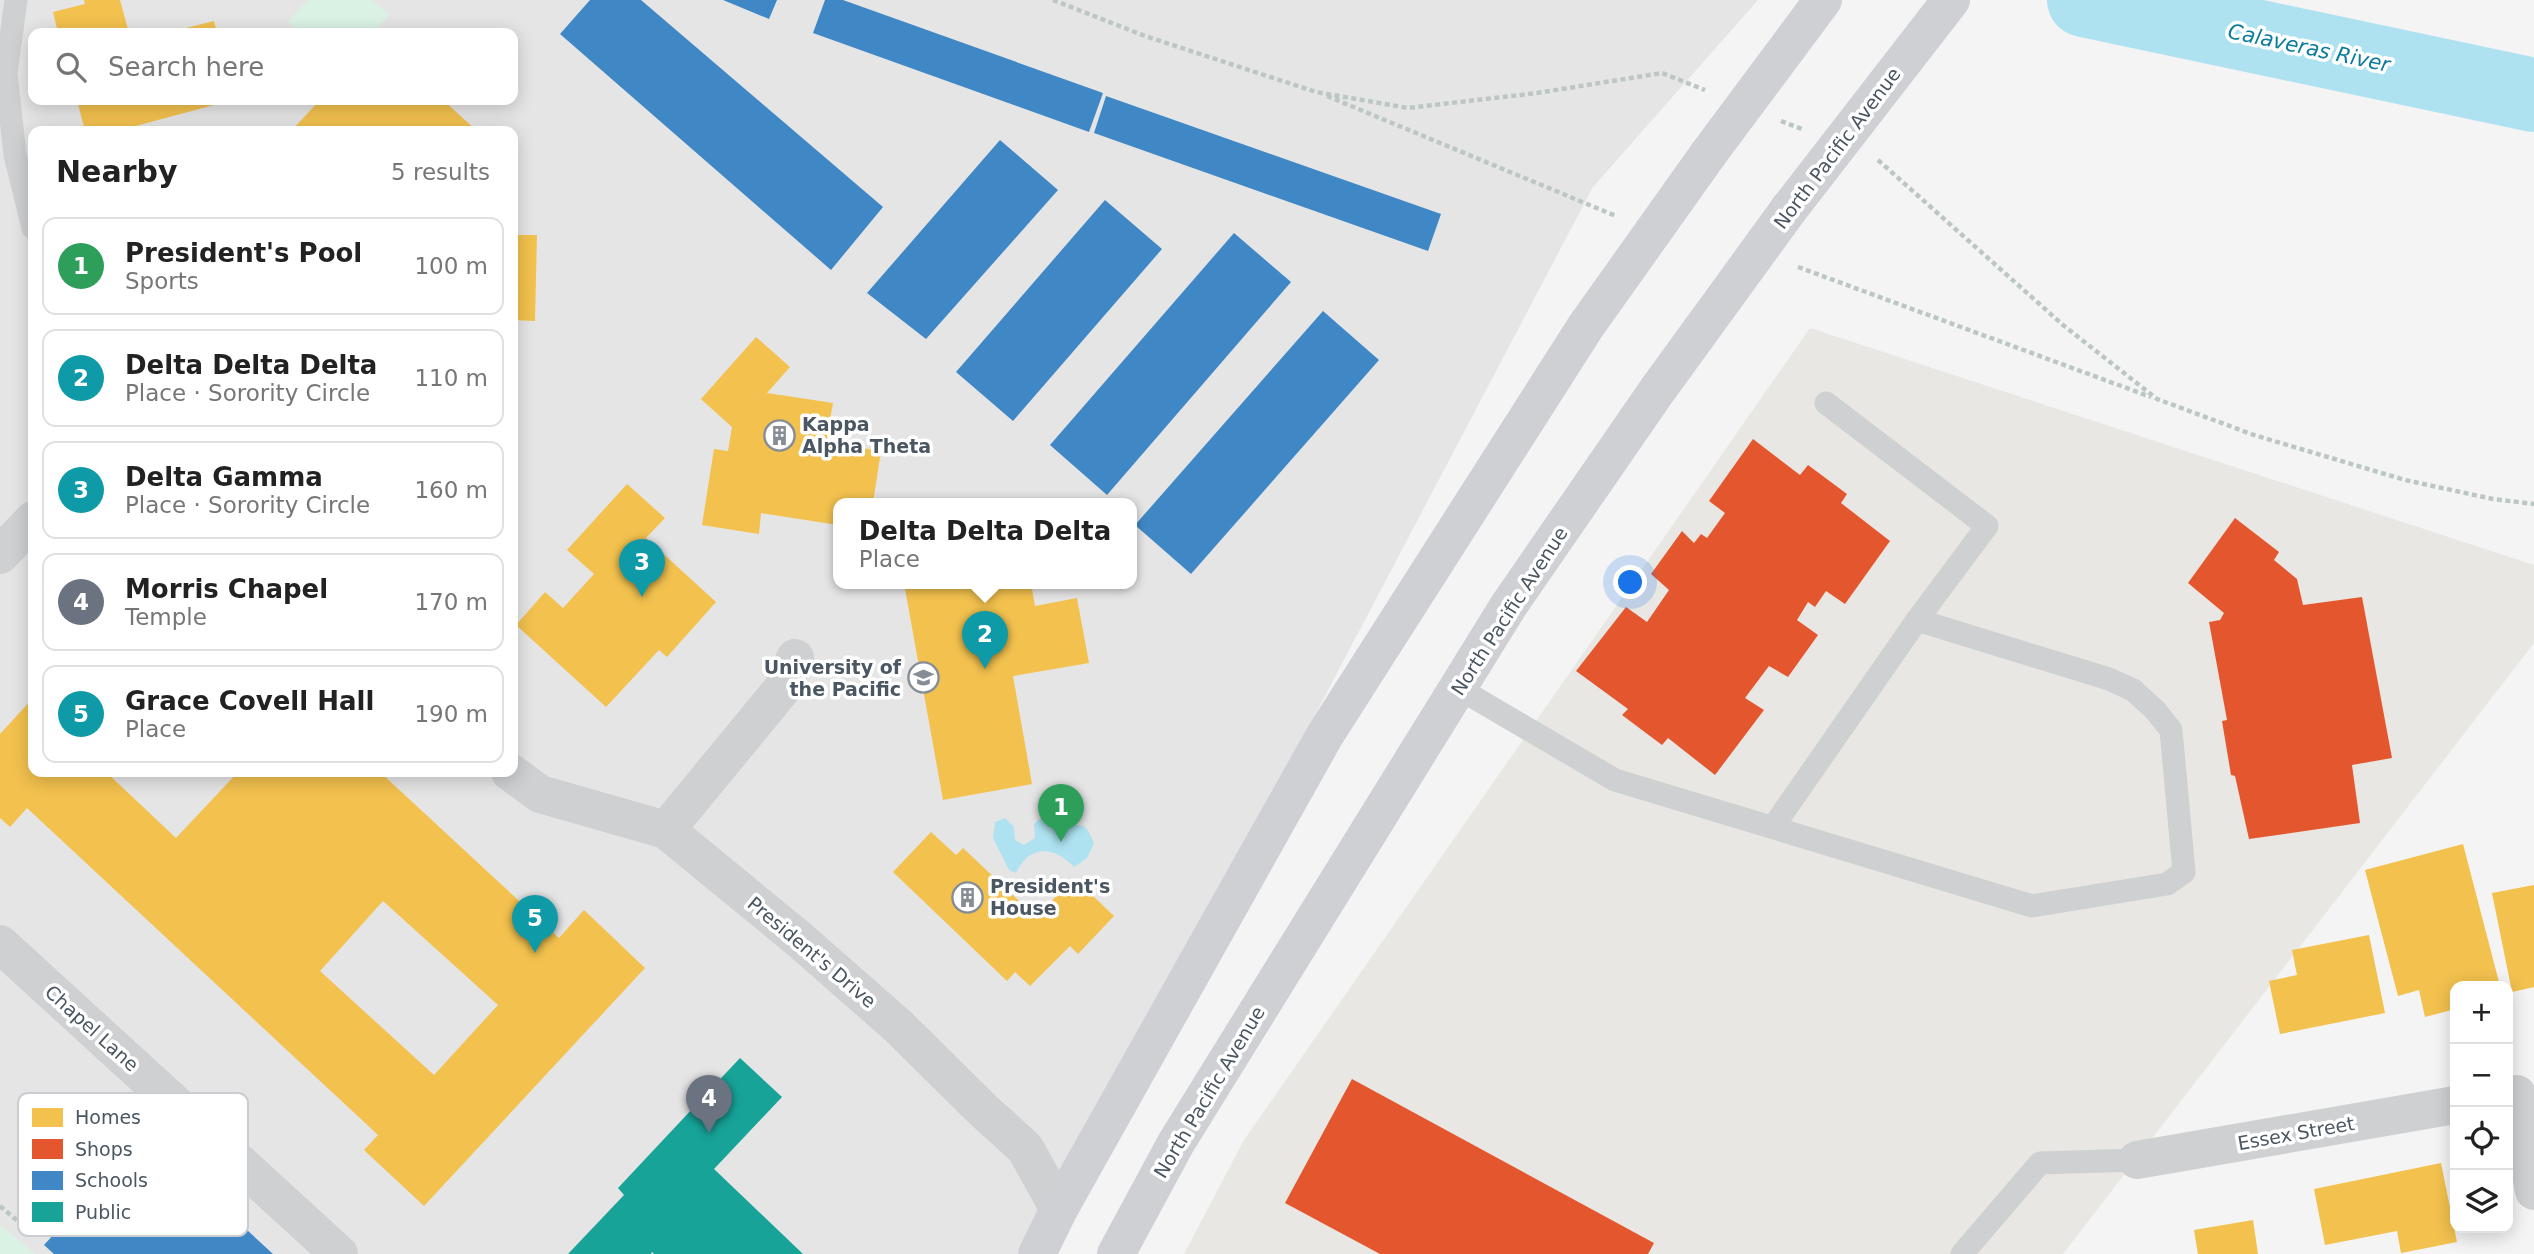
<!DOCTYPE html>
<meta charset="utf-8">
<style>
body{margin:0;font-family:"DejaVu Sans",sans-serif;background:#f6f6f6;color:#222}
.controls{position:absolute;right:21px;bottom:21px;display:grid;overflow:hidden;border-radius:14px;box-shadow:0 4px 18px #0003}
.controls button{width:63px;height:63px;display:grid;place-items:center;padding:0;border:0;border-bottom:2px solid #e0e0e0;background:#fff;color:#222;font:35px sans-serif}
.you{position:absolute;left:1631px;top:583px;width:24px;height:24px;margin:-18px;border:5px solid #fff;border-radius:50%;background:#1a73e8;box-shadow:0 0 0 10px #1a73e833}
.badge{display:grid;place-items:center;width:46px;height:46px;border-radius:50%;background:#b45309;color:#fff;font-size:23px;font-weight:700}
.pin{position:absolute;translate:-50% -58px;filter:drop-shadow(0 2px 4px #0008)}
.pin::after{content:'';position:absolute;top:37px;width:24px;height:21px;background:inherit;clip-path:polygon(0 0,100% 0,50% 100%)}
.popup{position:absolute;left:833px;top:498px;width:304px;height:91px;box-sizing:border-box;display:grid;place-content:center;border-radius:14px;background:#fff;filter:drop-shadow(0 2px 5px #0005);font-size:23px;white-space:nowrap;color:#767676}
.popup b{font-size:26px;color:#222}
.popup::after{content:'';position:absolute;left:50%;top:100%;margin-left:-14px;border:14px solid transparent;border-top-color:#fff}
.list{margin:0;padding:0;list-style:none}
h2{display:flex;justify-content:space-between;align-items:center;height:91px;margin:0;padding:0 28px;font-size:30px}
h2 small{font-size:23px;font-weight:400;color:#767676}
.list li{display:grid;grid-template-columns:46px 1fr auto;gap:21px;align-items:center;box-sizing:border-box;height:98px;margin:0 14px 14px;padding:0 14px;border:2px solid #e0e0e0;border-radius:14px}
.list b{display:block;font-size:26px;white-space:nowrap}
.list p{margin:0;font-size:23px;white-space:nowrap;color:#767676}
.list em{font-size:23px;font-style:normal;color:#767676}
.icon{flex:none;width:38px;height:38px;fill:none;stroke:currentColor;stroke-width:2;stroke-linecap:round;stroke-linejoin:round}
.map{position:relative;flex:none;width:2534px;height:1254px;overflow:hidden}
.search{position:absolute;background:#fff;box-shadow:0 4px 18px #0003;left:28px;top:28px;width:490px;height:77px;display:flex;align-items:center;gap:18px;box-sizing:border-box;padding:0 24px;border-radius:14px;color:#767676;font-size:26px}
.panel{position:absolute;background:#fff;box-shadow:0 4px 18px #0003;left:28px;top:126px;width:490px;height:651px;border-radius:14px}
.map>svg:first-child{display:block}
.commercial{fill:#e8e7e3}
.education{fill:#e6e5e6;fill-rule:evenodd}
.green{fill:#d9f2e3}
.water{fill:#aee2f0}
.homes{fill:#f2c14e;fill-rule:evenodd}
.shops{fill:#e4572e}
.schools{fill:#3f88c5}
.public{fill:#17a398}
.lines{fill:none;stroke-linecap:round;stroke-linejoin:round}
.river{stroke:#aee2f0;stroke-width:74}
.path{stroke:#bcc7c4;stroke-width:4.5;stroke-dasharray:5 3.5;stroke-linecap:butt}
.lane{stroke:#ced0d2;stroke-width:23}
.street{stroke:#ced0d2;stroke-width:38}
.secondary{stroke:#ced0d4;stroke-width:38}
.secondary-bridge{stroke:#ced0d4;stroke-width:38}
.labels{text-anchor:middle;stroke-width:7;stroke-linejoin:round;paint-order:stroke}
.street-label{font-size:19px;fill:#4a5661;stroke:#fff}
.poi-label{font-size:19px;font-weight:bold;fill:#4a5661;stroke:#fff;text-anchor:start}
.water-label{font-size:21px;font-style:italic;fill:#0c7c9b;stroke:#fff}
.key{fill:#fff;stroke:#c9ccd0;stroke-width:2}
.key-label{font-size:19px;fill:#4a5661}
</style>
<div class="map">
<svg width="2534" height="1254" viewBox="0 0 2534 1254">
<rect width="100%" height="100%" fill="#f4f4f4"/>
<path class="commercial" d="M1810,328l724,237v78l-471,611h-879l60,-114z"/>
<path class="education" d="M0,0h1758l-165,187 -562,1067h-1031zM33,33h480v67h-480zM33,131h480v641h-480zM838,503h294v80h-294z"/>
<path class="green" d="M308,0h64l17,15 -16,18h-73l-12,-11z
M0,1225l35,29h-35z"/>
<path class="water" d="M1047,813c5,3 11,7 16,9 19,8 20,-6 31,21l-7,15 -13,9c-20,-22 -46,-22 -58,6l-7,-3 -16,-32 2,-16 10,-4 9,9 1,13 9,5 11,-7 -1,-14z"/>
<path class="homes" d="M84,0h36l9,33h-71l-5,-21 32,-8z
M214,21l3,12h-47v-1z
M77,100h152v1l-112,30h-32z
M320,100h56l3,3 4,-3h60l34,31h-186z
M513,235h24l-2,86 -22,-1z
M756,337l34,30 -23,26 66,10 -7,39 55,9 -8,52h-35v22l-77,-12 -2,21 -57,-9 12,-76 14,2 4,-24 -31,-28z
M627,484l38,34 -19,20 70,64 -49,55 -8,-7 -53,57 -90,-82 29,-33 18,16 31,-34 -27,-24z
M904,583h127l4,23 42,-8 12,65 -76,13 19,108 -89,16z
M33,698v74h73l70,66 62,-66h142l179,166 25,-28 61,58 -221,238 -60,-56 14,-15 -351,-327 -17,19 -10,-9v-84zM383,901l115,104 -64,70 -114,-104z
M931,832l25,23 7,-7 73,69 38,-39 40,38 -36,38 -8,-8 -40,40 -15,-14 -8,9 -114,-109z
M2463,844l37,142h-45v23l-30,8 -6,-27 -21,6 -33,-126z
M2534,885v102l-22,5 -20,-99z
M2369,935l16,78 -105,21 -11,-53 28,-6 -5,-25z
M2441,1163l16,79 -56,11 -4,-22 -72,14 -11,-56z
M2253,1220l5,34h-60l-4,-24z"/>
<path class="shops" d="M1753,439l47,36 8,-10 39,29 -6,9 49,38 -45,63 -19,-13 -11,16 -7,-5 -11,18 21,15 -30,42 -19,-11 -24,32 19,12 -49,65 -47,-37 -6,7 -40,-30 6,-6 -52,-38 50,-64 21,15 22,-32 -18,-16 31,-43 12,12 7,-9 6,4 18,-25 -16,-12z
M2235,518l44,34 -5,8 23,19 6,26 59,-8 30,161 -40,7 8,58 -111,16 -14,-63 -4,-1 -9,-54 5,-1 -18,-98 11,-2 4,-7 -36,-30z
M1352,1079l302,164 -6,11h-268l-95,-51z"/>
<path class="schools" d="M590,0h51l242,207 -52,63 -271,-236z
M723,0h54l-8,19z
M825,0h18l260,93 -14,39 -276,-99z
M1106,96l335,118 -13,37 -334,-118z
M1000,140l58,50 -132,149 -59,-46z
M1105,200l57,49 -149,172 -57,-49z
M1234,233l57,49 -184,213 -57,-50z
M1323,311l56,49 -188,214 -56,-49z
M149,1131l48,44 -4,5 80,74h-219l-10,-9z"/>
<path class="public" d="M740,1058l42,39 -68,72 89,85h-149l-2,-2 -1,2h-83l56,-59 -6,-7z"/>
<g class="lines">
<path class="river" d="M2084,0l450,95"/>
<path class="path" d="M1053,0l92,36 171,56 92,16 129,-15 125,-20 43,17
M1327,96l289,120
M1781,121l21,8
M1878,160l185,165 94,74 97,36 151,45 88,19 41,5
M1798,267l353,130
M0,1206l27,23 102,-114"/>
<path class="lane" d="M16,0l-10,73 9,82 18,73
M1458,688l157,92 417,126 135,-22 17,-12 -13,-142 -16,-20 -22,-20 -24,-11 -192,-59
M1773,827l144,-207 70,-94 -161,-123
M1962,1254l78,-91 97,-3"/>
<path class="street" d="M0,555l33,-35
M510,772l30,22 126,36 134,110 98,86 86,85 41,37 34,61
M666,830l116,-141 13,-31
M0,944l339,310
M2517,1094l17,97
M2137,1160l318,-55"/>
<path class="secondary" d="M1037,1254l22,-45 266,-474 261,-409 123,-173
M1116,1254l60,-111 333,-538 147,-213 133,-183"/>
<path class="secondary-bridge" d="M1709,153l114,-153
M1789,209l162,-209"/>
</g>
<defs>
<symbol id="building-ring" viewBox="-11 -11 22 22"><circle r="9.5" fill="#fff" stroke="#868d94" stroke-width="1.5"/><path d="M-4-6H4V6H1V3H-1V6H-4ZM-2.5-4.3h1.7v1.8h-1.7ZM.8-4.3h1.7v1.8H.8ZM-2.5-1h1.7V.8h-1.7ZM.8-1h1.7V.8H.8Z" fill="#868d94"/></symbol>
<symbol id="university-ring" viewBox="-11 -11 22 22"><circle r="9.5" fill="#fff" stroke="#868d94" stroke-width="1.5"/><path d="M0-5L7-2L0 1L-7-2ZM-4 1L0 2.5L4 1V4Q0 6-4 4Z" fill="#868d94"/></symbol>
</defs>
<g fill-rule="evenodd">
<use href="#building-ring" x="762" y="418" width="35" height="35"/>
<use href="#university-ring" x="906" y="660" width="35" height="35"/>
<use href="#building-ring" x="950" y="880" width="35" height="35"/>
</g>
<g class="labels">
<g class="street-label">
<text transform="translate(1837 148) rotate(-53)" y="7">North Pacific Avenue</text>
<text transform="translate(1509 611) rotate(-57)" y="7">North Pacific Avenue</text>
<text transform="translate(812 952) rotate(40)" y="7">President's Drive</text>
<text transform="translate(92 1028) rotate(42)" y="7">Chapel Lane</text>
<text transform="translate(1209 1092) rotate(-59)" y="7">North Pacific Avenue</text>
<text transform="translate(2296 1133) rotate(-10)" y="7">Essex Street</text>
</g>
<g class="poi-label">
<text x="802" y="431">Kappa<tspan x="802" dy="22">Alpha Theta</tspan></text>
<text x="901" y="674" text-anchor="end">University of<tspan x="901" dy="22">the Pacific</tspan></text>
<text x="990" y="893">President's<tspan x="990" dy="22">House</tspan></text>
</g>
<g class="water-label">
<text transform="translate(2309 48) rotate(12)" y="7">Calaveras River</text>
</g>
</g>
<rect x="18" y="1093" width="230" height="143" rx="10" class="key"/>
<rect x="32" y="1108" width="31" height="19" fill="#f2c14e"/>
<rect x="32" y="1139" width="31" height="20" fill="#e4572e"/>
<rect x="32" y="1171" width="31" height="19" fill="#3f88c5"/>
<rect x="32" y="1202" width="31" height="20" fill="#17a398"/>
<g class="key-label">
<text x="75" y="1124">Homes</text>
<text x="75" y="1156">Shops</text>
<text x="75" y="1187">Schools</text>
<text x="75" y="1219">Public</text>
</g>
</svg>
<div class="controls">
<button>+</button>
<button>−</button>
<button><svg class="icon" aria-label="locate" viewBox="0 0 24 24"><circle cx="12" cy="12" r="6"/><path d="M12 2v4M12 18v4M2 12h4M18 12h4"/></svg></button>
<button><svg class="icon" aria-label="layers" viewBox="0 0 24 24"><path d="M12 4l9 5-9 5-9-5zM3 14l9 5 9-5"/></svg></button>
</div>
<div class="you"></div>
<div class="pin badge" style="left:1061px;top:842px;background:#2e9e5b">1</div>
<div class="pin badge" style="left:985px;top:669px;background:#0f9aa8">2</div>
<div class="popup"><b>Delta Delta Delta</b>Place</div>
<div class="pin badge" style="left:642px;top:597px;background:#0f9aa8">3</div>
<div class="pin badge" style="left:709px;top:1133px;background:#6b7280">4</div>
<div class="pin badge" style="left:535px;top:953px;background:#0f9aa8">5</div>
<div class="search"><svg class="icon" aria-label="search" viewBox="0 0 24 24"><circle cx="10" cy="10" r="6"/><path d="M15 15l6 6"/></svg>Search here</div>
<section class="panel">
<h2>Nearby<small>5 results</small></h2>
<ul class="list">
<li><span class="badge" style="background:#2e9e5b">1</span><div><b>President's Pool</b><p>Sports</p></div><em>100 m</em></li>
<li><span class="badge" style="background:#0f9aa8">2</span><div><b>Delta Delta Delta</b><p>Place · Sorority Circle</p></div><em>110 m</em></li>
<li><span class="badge" style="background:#0f9aa8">3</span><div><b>Delta Gamma</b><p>Place · Sorority Circle</p></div><em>160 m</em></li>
<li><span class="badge" style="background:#6b7280">4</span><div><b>Morris Chapel</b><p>Temple</p></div><em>170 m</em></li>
<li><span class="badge" style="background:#0f9aa8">5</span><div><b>Grace Covell Hall</b><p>Place</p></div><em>190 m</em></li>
</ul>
</section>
</div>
